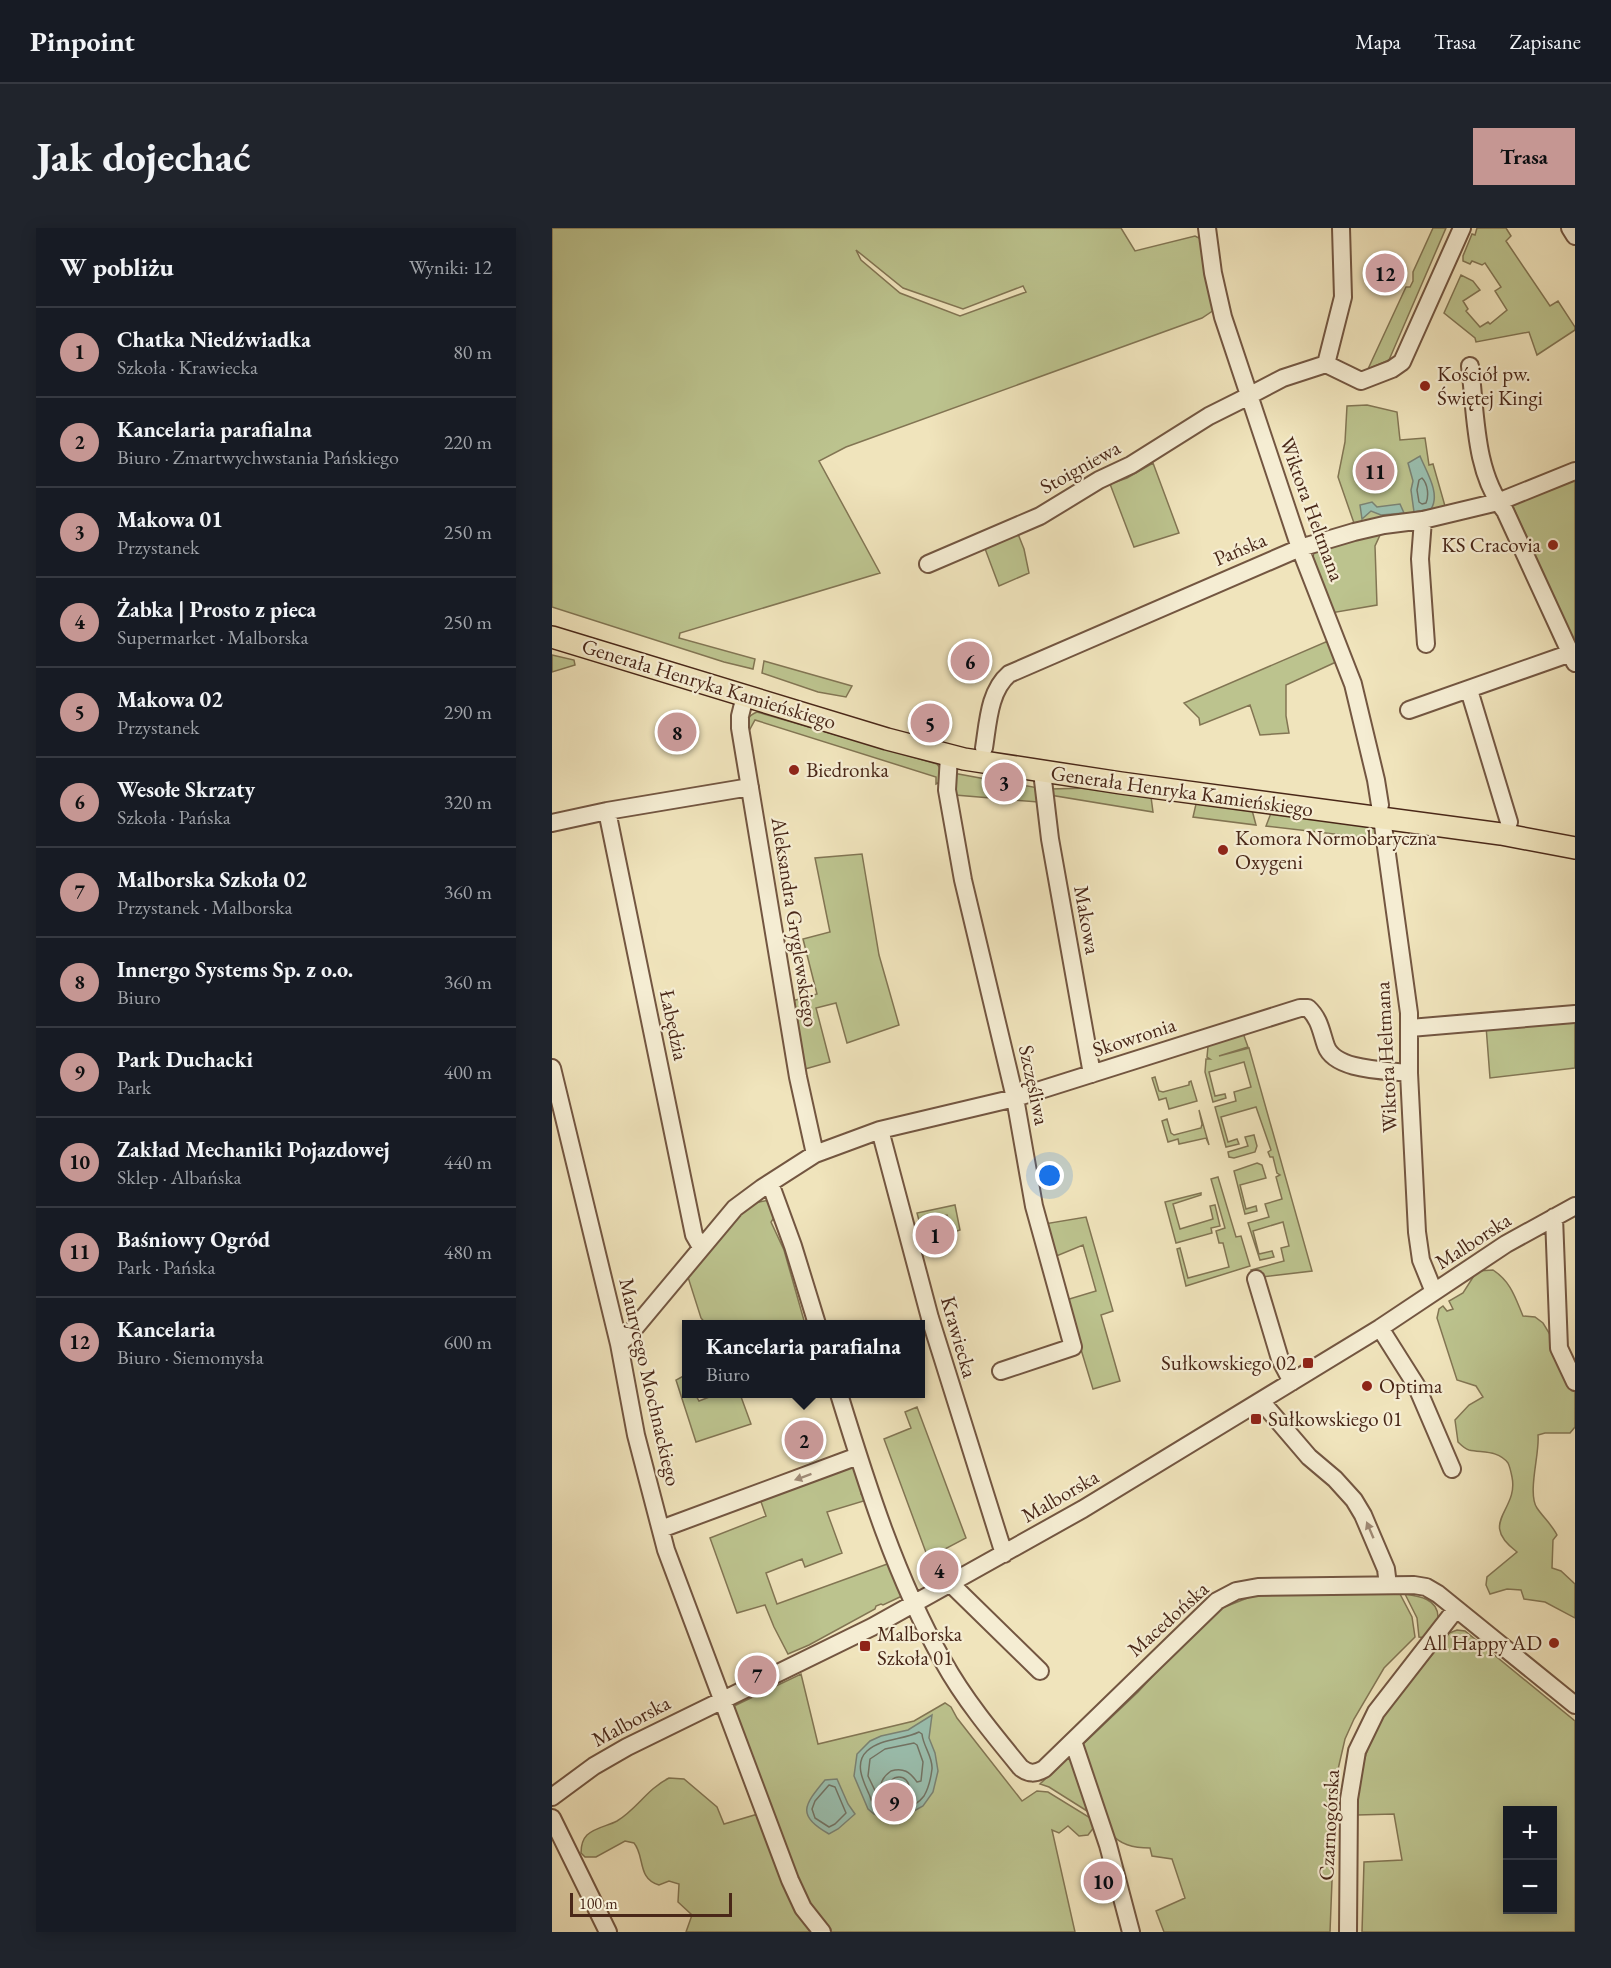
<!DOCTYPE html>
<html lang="pl">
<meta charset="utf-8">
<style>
body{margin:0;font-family:"EB Garamond",serif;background:#20242c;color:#f1f3f6}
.controls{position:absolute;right:18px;bottom:18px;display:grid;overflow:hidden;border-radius:0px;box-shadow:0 3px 15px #0003}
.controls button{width:54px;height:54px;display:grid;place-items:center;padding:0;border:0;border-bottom:2px solid #363941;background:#171b24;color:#f1f3f6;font:30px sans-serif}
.scale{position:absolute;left:18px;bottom:15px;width:162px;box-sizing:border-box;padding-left:6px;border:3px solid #492718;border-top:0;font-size:16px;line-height:21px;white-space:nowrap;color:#492718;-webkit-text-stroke:4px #f5edd3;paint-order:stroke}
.you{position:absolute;left:498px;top:948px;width:21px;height:21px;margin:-15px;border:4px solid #fff;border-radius:50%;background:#1a73e8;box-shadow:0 0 0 9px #1a73e833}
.badge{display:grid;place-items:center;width:39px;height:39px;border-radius:50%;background:#c59692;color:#111;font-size:20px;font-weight:700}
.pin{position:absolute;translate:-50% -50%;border:3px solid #fff;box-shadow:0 2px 6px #0006}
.popup{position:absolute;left:130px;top:1092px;width:243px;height:78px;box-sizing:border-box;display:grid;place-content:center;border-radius:0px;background:#171b24;filter:drop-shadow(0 2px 4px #0005);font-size:20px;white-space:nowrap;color:#9ea1a6}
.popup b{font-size:22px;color:#f1f3f6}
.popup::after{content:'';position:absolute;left:50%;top:100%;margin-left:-12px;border:12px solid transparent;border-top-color:#171b24}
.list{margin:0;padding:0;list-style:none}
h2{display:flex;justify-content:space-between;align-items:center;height:78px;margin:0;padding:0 24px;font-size:26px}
h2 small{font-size:20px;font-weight:400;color:#9ea1a6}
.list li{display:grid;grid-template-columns:39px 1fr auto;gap:18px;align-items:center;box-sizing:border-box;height:90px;padding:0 24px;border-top:2px solid #363941}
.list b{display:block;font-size:22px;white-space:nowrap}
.list p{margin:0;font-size:20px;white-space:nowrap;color:#9ea1a6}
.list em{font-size:20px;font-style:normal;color:#9ea1a6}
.map{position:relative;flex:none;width:1023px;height:1704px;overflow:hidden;border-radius:0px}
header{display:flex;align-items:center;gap:36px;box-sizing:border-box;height:84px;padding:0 30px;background:#171b24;border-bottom:2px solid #363941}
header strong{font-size:28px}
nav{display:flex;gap:33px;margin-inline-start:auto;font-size:21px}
.intro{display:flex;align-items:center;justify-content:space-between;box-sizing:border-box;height:144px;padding:0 36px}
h1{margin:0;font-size:42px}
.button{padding:15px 27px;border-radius:0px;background:#c59692;color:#111;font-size:21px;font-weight:700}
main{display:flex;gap:36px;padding:0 36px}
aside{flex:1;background:#171b24;border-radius:0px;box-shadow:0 3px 15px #0003}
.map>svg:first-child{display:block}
.green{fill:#bcc38e;stroke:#827553;stroke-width:1.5;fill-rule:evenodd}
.water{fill:#9abfaf;stroke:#7a8273;stroke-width:1.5}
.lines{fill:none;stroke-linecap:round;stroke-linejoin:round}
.shore{stroke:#727364;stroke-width:1.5}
.minor-casing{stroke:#735641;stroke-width:20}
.major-casing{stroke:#492718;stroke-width:24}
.minor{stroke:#f5edd3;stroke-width:16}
.major{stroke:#f0e4bc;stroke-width:21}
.oneway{fill:#9f8a76}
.poi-dot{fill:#8f2418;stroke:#f5edd3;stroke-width:2}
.labels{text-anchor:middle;stroke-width:4.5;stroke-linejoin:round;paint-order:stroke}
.poi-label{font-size:21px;fill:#492718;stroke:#f5edd3;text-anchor:start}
.street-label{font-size:21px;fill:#492718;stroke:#f5edd3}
</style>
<header>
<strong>Pinpoint</strong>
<nav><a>Mapa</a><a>Trasa</a><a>Zapisane</a></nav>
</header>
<div class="intro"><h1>Jak dojechać</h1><a class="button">Trasa</a></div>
<main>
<aside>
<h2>W pobliżu<small>Wyniki: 12</small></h2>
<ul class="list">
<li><span class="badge">1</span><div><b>Chatka Niedźwiadka</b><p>Szkoła · Krawiecka</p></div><em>80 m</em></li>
<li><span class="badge">2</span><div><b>Kancelaria parafialna</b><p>Biuro · Zmartwychwstania Pańskiego</p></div><em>220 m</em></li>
<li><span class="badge">3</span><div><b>Makowa 01</b><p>Przystanek</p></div><em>250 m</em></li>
<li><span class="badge">4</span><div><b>Żabka | Prosto z pieca</b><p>Supermarket · Malborska</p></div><em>250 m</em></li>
<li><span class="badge">5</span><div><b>Makowa 02</b><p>Przystanek</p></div><em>290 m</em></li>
<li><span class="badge">6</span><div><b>Wesołe Skrzaty</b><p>Szkoła · Pańska</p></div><em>320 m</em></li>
<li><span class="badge">7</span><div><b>Malborska Szkoła 02</b><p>Przystanek · Malborska</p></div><em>360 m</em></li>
<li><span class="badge">8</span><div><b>Innergo Systems Sp. z o.o.</b><p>Biuro</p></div><em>360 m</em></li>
<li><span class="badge">9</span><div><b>Park Duchacki</b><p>Park</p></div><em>400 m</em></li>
<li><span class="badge">10</span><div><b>Zakład Mechaniki Pojazdowej</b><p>Sklep · Albańska</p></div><em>440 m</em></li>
<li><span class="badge">11</span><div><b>Baśniowy Ogród</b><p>Park · Pańska</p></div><em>480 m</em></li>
<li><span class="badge">12</span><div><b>Kancelaria</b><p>Biuro · Siemomysła</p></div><em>600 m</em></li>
</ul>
</aside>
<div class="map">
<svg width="1023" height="1704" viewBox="0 0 1023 1704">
<rect width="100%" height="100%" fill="#f0e4bc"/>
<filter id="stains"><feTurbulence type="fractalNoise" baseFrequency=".00333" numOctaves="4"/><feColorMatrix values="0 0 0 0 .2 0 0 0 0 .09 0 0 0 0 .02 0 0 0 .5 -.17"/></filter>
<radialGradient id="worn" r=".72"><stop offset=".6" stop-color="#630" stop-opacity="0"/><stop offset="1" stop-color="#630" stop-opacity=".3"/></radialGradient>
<path class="green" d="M0,0h569l14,23 60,-15 6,3 13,71 -12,8 -356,129 -27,14 61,112 -200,60 -1,5 76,21 -2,10 -29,-7 -172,-55zM304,22l47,38 60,21 60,-23 3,6 -66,24 -60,-23 -39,-33z
M881,0h13l-57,132 -21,9 38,-82h4l3,-6v-9z
M925,0h29l5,8 -5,5 44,65 8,-5 17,26v3l-38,25 -8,-23 -53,10 -1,-4 -31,-25 17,-38 12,6 7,9 -17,11 5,8 -2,2 14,16 8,-5 2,2 17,-14 -12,-19 6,-4 -16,-24 -3,2 -10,-4 -2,3 -7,-3v-5l9,-22 3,1z
M815,177l30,7 3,28 25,-2 4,27 4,-1 12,42 -15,6 -75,14 -17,-49 7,-35 2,-36z
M601,235l26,70 -45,14 -24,-63 17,-6z
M1023,248v173l-26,-63 -37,-81z
M829,305l-6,13 2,59 -46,8 -18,-55 1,-7z
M459,306h7l6,15 5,24 -30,13 -15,-40z
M776,413l8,21 -50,23v31l3,17 -29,2 -10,-30 -50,20 -1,-7 -15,-15z
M0,427l22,5 1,5 -23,7z
M212,433l88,25 -6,11 -28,-5 -56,-19z
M205,484l180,52 3,4v14l-4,2v-7l-181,-57 -5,9 -3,-1c0,-9 2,-13 10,-16z
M401,545l38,7 4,4 11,2 5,-3 28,5 -1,14 -83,-7z
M539,560l60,9 2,15 -103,-17 -1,-6z
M644,576l56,6 4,15 -63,-8z
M719,585l103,14 3,12 -111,-13z
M310,626l17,101 20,70 -52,18 -11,-40 -20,5 14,54 -25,7 -13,-68 25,-7 -14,-55 27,-7 -15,-74z
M1023,790v50l-85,10 -4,-52z
M691,805l5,14 -29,9 30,-8 63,223 -58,7 -3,-8 33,-9 -3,-13 8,-2 -6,-24 -30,9 6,23 13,-3 2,6 -14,3 -12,-37 21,-6 -4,-13 17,-5 -6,-22 4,-2 -3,-2 -4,-16h-3l-2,-5 3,-2 -15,-43 -35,10 7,25 9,-3 2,5 -13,3 -11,-40 21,-6 -2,-9 17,-5 -7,-25 -35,10 6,24 10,-2 1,4 -13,4 -8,-30 1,-13h4l-3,-2 1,-11z
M603,849l4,14 4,1 26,-7v-3l2,-1 6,20 -28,8 -3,-11 -7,2 -7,-22z
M647,882l10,35 -3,-7 -27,6 -1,-5 -10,3 -6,-21 5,-2 4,14 3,2 27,-7 1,-4z
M702,907l3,11 -2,6 -21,6 -5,-1 -1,-5 20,-6 -3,-9z
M705,935l5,2 4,13 -26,7 6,24 10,-3 1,5 -12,3 -11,-43z
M666,949l18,60 5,-1 9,30 -64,20 -9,-37 3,-1 8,30 41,-11 -6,-24h-4l-3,-12 9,-3 -14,-49z
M649,965v2l-28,9 7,25 33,-10 -3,-13 5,-1 5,21 -9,2 1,5 -36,10 -11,-41z
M217,972l7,15 -5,7 13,28 21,74h-99l-5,-6 -14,-44 63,-70z
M403,977l5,25 -6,2 -5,-2 1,-4 -3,-11 -21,4 1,8 -6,1 -4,-15z
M534,989l27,94 -12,4 19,66 -27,8 -27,-89 30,-9 -13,-46 -29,12 -10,-33z
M941,1042c18,12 22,27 30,46l12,1 8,6 11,18 21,48v38l-5,6h-25l-7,2c2,18 -11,58 -1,73 6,9 15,17 20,27l-4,5 -1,28 9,3 14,13v34l-30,-16 -21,-3 -3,-9 -14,-1 -17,5 -4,-9 1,-8 30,-25c-40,-30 2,-41 -5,-75 -1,-5 -2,-10 -4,-14 -10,-13 -25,-10 -39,-13 -4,-1 -8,-5 -11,-8l-3,-22 14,-15 14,-8 -7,-11 -19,-6 -20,-62 2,-9 4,-3 4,5 6,-2 -4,-8 14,-8 14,-22z
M135,1146v20h8l4,7 18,-7h23l11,30 -55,18 -20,-62z
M365,1179l49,131 -38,20 -44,-119 27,-11 -6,-16z
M301,1235l10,28 -2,3 6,6 -40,12 15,41 -37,14 -3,-8 -36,14 11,31 113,-41 12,33 -19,9 -2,-1 -5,2 -1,3 -66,36 -21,9 -14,-27 -9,-22 -28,8 -27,-75 56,-22 -6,-17z
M708,1365l140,1 12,23 3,20 -31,31 -30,51 -9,20 -9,39 -6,154h-166l-8,-21 29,-13 -13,-39 -20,-3 -2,-8c-16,0 -31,-3 -41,-17l-30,-83 59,-56 74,-80z
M853,1366c14,2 33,5 33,23l2,1 -13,20 -8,-1 -2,-19z
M905,1402l8,1 110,90v211h-213l2,-70 38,-2 -8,-46 -37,1c0,-22 5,-52 13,-73 14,-34 47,-68 70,-97l3,1 3,-4 -2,-2 5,-7zM956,1582h44v100h-44z
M249,1446l17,70 96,-23 31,-18 6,4 6,11 65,83 15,-10 11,1 44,27 3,7 -7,9 -9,1 -11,-10 -9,7 -7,-3 23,102h-248l-20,-24 -75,-201z
M518,1527l25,61 -46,-29 -9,-3z
M117,1550l15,1 33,28 7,17 34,-10 55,118h-127l6,-17 -14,-13 1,-18 -10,-3 -10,4c-22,-6 -14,-29 -25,-42l-9,-2 -29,16h-11l-4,-4c0,-7 1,-13 6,-18 9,-8 21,-9 30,-14 20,-12 30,-32 52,-43z"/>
<path class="water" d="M868,228c6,15 21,38 11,53l-17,3 -3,-22 2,-9 -5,-18z
M820,274l5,5 23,-3 4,9 -23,2 -10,-4 -9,8 -2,-14z
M380,1487l-3,23 6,15 3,18 -5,21 -10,14 -9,5 -24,8 -16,-5 -6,-5 -14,-33 3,-22 13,-13 11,-5 27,-6z
M285,1551l11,25 7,10 -17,15 -9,5c-33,-18 -25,-29 -4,-54z"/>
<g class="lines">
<path class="shore" d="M870,250c6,6 7,18 4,25l-4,1 -3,-2 -2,-12 2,-10z
M367,1504l3,2c1,12 11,23 10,35 -1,8 -4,20 -8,27 -8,11 -34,21 -46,13 -7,-3 -6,-9 -9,-15 -6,-13 -15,-31 -2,-43 14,-13 36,-11 52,-19z
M362,1515l3,2 6,17 -2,19 -4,1c-7,-10 -14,-15 -26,-11 -14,10 -11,18 -4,30l-2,3 -4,-1 -13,-27 2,-17 15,-10z
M337 1559a10 10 0 1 1 20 0a10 10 0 1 1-20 0Z
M277,1557l6,2 11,26 -11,11 -6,3 -14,-9 -3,-9 3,-8z"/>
<defs>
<path id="minor" d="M655,0l6,45 10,44 77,231 53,136 23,96 4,25
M1018,0l5,8
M774,136l35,17 31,-12 10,-7 60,-134
M774,136l17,-67 -2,-69
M918,138c6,48 4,106 35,145l70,152
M871,292l-3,39 6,85
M376,336l112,-48 59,-36 32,-15 78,-49 30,-15 44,-23 43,-14
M917,462l40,132
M193,468l-5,20v12l58,349 17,77
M857,482l162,-57
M432,520c4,-25 5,-57 25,-74l291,-126 54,-16 30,-7 39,-5 75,-18 77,-31
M397,528l-2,34 16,90 52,218 19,108 39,141 -72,24
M490,544l8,67 42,235
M55,583l87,424 7,12
M830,590l27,195v60l8,159 4,28 13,32
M0,595l55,-12 143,-24
M858,800l165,-14
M0,840l67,276 17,91 30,115 124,330 13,28 19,24
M328,902l50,188 74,236
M218,955l23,63 24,78
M1002,989l5,131 16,34
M704,1051l24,80 12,23
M828,1100l36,57 36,84
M67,1116l9,-8 107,-128 27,-20 53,-34 65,-24 135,-32 285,-90h8c12,11 13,24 18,38 9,25 60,24 83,27
M287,1166c28,91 57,184 104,267 21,38 50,73 78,107 8,6 14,6 23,1l173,-168 19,-10 22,-4 156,-2 12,2 12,7 137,111
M709,1173l48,56 26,22 19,21 9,15 23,54 2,16
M109,1301l197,-73
M399,1356l89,87
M521,1513l35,104 23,87
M0,1569l42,-31 33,-19 245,-120 211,-118 297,-181 126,-84 69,-38
M0,1590l56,114
M796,1704l1,-133 8,-48 19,-39 80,-103"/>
<path id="major" d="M0,409l335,102 77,20 157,24 380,51 74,14"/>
</defs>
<use href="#minor" class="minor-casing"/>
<use href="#major" class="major-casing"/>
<use href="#minor" class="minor"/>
<use href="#major" class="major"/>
</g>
<defs><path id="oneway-solid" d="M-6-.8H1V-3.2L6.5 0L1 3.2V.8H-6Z" transform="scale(1.5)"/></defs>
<g class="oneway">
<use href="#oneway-solid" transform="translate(251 1249) rotate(160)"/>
<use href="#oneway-solid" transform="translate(818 1302) rotate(-113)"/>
</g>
<g class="poi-dot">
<circle cx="873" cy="158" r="6"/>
<circle cx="1001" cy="317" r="6"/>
<circle cx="242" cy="542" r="6"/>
<circle cx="671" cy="622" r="6"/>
<rect x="750" y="1129" width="12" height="12" rx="3"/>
<circle cx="815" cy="1158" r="6"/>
<rect x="698" y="1185" width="12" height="12" rx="3"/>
<circle cx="1002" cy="1415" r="6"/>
<rect x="307" y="1412" width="12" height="12" rx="3"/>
</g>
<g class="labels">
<g class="poi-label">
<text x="885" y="153">Kościół pw.<tspan x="885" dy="24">Świętej Kingi</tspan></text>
<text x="989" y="324" text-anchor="end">KS Cracovia</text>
<text x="254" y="549">Biedronka</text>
<text x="683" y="617">Komora Normobaryczna<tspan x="683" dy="24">Oxygeni</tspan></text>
<text x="744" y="1142" text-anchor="end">Sułkowskiego 02</text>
<text x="827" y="1165">Optima</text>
<text x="716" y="1198">Sułkowskiego 01</text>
<text x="325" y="1413">Malborska<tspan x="325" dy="24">Szkoła 01</tspan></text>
<text x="990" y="1422" text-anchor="end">All Happy AD</text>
</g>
<g class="street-label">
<text transform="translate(528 239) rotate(-29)" y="7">Stoigniewa</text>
<text transform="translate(760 281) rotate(70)" y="7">Wiktora Heltmana</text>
<text transform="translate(688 321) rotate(-23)" y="7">Pańska</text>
<text transform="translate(157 456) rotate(17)" y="7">Generała Henryka Kamieńskiego</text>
<text transform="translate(630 563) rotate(8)" y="7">Generała Henryka Kamieńskiego</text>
<text transform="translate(535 692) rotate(80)" y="7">Makowa</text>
<text transform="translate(243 694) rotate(81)" y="7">Aleksandra Gryglewskiego</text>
<text transform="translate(122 797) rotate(78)" y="7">Łabędzia</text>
<text transform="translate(582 809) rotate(-18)" y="7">Skowronia</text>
<text transform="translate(834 829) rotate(-93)" y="7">Wiktora Heltmana</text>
<text transform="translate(482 857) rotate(78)" y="7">Szczęśliwa</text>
<text transform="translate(921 1013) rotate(-33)" y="7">Malborska</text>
<text transform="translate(407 1109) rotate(74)" y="7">Krawiecka</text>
<text transform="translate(98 1154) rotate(77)" y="7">Maurycego Mochnackiego</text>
<text transform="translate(508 1268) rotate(-30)" y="7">Malborska</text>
<text transform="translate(616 1391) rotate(-42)" y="7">Macedońska</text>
<text transform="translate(79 1493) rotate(-28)" y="7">Malborska</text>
<text transform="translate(777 1597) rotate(-87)" y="7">Czarnogórska</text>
</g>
</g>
<rect width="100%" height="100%" filter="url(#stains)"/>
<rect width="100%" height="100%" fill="url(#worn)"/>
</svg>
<div class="controls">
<button>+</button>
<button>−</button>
</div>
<div class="scale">100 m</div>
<div class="you"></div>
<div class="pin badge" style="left:383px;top:1007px">1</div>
<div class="pin badge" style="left:252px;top:1212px">2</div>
<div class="popup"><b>Kancelaria parafialna</b>Biuro</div>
<div class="pin badge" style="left:452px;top:554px">3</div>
<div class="pin badge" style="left:387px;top:1342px">4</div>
<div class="pin badge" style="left:378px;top:495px">5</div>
<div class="pin badge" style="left:418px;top:433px">6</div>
<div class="pin badge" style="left:205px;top:1447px">7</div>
<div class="pin badge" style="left:125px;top:504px">8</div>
<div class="pin badge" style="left:342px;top:1574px">9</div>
<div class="pin badge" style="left:551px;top:1653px">10</div>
<div class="pin badge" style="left:823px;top:243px">11</div>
<div class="pin badge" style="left:833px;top:45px">12</div>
</div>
</main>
